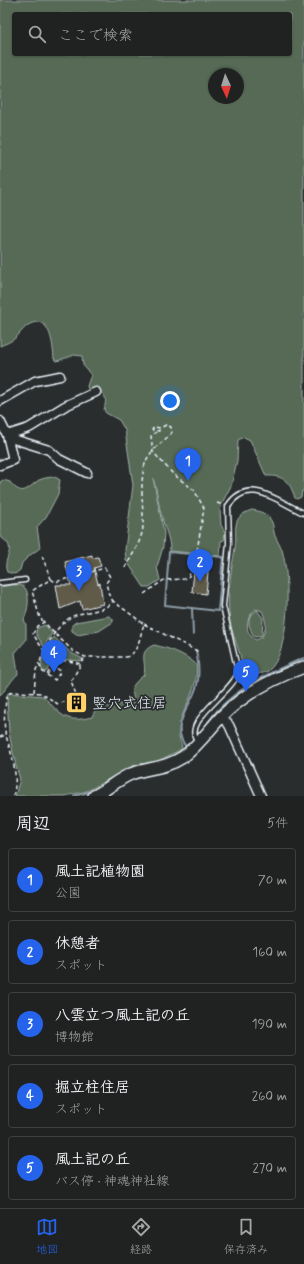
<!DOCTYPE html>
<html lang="ja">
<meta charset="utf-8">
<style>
body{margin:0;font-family:Mynerve,"Klee One",sans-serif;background:#2d2f2f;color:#f1f3f6}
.compass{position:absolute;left:208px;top:68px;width:36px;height:36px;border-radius:50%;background:#202222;box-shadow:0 1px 3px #0004;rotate:176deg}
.you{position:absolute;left:170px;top:401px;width:14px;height:14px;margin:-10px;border:3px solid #fff;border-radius:50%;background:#1a73e8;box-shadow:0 0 0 6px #1a73e833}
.badge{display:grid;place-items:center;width:26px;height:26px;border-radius:50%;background:#2563eb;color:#fff;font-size:13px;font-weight:700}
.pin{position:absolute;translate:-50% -33px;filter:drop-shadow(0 1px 2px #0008)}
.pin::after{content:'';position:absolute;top:21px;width:14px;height:12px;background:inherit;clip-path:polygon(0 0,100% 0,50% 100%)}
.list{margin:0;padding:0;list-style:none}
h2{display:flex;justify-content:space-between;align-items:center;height:52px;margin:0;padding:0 16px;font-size:17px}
h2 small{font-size:13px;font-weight:400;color:#a2a4a5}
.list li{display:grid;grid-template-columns:26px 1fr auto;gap:12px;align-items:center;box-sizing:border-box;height:64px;margin:0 8px 8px;padding:0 8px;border:1px solid #3d3f40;border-radius:4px}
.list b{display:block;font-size:15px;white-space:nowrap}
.list p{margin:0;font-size:13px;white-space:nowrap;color:#a2a4a5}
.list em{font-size:13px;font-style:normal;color:#a2a4a5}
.icon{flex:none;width:22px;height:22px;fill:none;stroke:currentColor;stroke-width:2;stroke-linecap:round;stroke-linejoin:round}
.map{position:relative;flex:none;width:304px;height:796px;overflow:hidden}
.search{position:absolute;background:#202222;box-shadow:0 1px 3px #0004;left:12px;right:12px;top:12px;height:44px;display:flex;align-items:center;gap:10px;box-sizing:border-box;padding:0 14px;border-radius:4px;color:#a2a4a5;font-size:15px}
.sheet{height:412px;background:#202222}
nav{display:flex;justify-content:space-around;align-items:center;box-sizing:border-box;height:56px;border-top:1px solid #3d3f40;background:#202222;font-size:11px;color:#a2a4a5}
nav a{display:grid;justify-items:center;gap:2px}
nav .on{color:#2563eb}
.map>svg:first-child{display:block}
.green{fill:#576b57;stroke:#a0aea8;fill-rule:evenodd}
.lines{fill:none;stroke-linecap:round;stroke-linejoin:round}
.stream{stroke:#8c9da8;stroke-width:2}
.building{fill:#615a4a;stroke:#e8f1f8}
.service-casing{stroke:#e8f1f8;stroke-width:7}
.minor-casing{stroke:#e8f1f8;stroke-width:11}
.secondary-casing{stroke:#e8f1f8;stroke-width:14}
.path{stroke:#e8f1f8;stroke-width:1.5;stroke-dasharray:4 3;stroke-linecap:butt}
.service{stroke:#2a2d2e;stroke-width:4}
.minor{stroke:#2a2d2e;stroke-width:8}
.secondary{stroke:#2a2d2e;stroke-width:11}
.labels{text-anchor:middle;stroke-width:3.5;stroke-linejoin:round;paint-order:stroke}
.poi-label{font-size:15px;fill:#e8f1f8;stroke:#2a2d2e;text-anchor:start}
</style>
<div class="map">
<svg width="304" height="796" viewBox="0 0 304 796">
<rect width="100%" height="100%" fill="#2a2d2e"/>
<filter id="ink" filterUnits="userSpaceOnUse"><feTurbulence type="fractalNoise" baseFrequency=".025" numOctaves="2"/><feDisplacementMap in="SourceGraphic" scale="8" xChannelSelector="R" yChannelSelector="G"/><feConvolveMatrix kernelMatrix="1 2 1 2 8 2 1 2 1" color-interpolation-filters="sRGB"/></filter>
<g filter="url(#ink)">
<path class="green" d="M0,0h304v491h-2l-1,6 -4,2 -2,-1c-5,-16 -11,-23 -29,-22l-16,-36 -6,-3 -6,3 -1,21 -6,25 -9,17 -2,8 1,14 4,7 -1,8 -3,1 -1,15 -50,-5c0,-12 -4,-19 -7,-30 -5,-14 -5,-30 -10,-43l11,55 -1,14 -6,20 3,13 -11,7h-5l-18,-27 -1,-10 8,-65 -8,-55 -6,-10 -13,-7 -2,-3c5,-19 -3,-17 -16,-21l-1,-3 4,-11 -8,-10 -1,-9 -8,-1 -17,6 -3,-2c-1,-12 -3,-45 -24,-35 -6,3 -10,10 -16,15 -4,3 -9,5 -14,7zM14,14h276v40h-276zM214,74h24v24h-24z
M55,477l5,3 -2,14 -12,23 -9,10 3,21 -11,8 -7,7 -2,7 -5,4 -8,-2c-6,-14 13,-24 -7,-35v-55l3,-2 7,2c13,16 17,6 29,-2 5,-2 11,-3 16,-3z
M252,510c7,1 14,3 18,9 4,5 3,12 5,17 2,5 5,9 7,14 8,25 9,104 -14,121 -6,4 -14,2 -21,1l-4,-6c-3,-15 -10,-29 -13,-44 -4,-26 1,-49 5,-74 3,-17 -6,-31 17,-38zM256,609l6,2c4,8 5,17 0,26l-6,3c-13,-7 -10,-23 0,-31z
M11,585c5,0 9,-1 13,2 7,6 4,25 0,32l2,6v15l-11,13 3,21c-7,6 -10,14 -18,21v-108z
M257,610l6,8 -1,17 -6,2 -3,-1 -4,-11v-8z
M109,616l4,3v3l-14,9 -21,4 -6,-4v-6l4,-3z
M45,625l7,8 -8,14 -8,-13 1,-6z
M54,637l17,16 12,6 -3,2 -21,-2 -9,6 -3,6 -4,1c-6,-10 5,-27 11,-35z
M154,645c17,4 29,8 42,19 4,25 -15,43 -17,67 -1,6 2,10 3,16l-2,3 -24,12 -21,3 -48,26 -22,5h-50l5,-17 -5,-16 1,-4 -2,-2 -5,-24 -2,-36 1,-4 35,3c18,18 21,28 49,21 6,-18 24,-14 39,-11 8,-14 -9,-14 13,-31 3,-14 -7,-23 10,-30z"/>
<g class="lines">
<path class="stream" d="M169,552l54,5 -5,54 -53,-6z
M192,608l1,27
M205,727c21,-35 63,-54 99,-69
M187,748c-19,-23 4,-40 10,-63 3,-11 1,-25 -1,-35
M74,796l18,-5 14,-8"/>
</g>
<path class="building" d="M92,555v3l6,-1 3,9 -7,2 4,16 2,-1 3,21 -21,5 -2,-8 -20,8 -4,-24h15l-6,-23z
M194,571l14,1 -2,22 -14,-2z"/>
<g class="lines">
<defs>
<path id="service" d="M0,583l25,-3
M199,742c-21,-19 36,-51 39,-70l-15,-66 6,-63 -1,-37c21,-32 51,-3 76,7"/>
<path id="minor" d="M0,401l35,-20 25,-5
M0,421l6,12 4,5 39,12 10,9 28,14
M0,465l13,-5 -6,-25 22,-7 36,-22 31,-14
M222,717l7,8 32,71"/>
<path id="secondary" d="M94,796c13,-6 24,-17 37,-22 19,-7 33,-5 52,-17 15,-11 26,-27 38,-40 24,-24 52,-39 83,-50"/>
</defs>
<use href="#service" class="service-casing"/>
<use href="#minor" class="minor-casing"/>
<use href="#secondary" class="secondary-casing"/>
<path class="path" d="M217,503l6,2
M42,556l9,23 -19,12 8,27 4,4
M125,568c7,-13 17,-27 18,-42 1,-19 -5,-48 4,-67 6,-11 17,-17 25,-27l-1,-5 -5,-2 -6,3 -6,-1 -2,3 7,1v-3
M51,579l4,3 50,-14 5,9 -4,6 3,12 4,6
M144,594l20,-14 21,-1 4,-3 7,-19 8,-49 -10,-18 -21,-16 -20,-22 -2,-16 5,-4
M144,624l55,28
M54,633l-10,-11 -7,4 -4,8 11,17c7,-13 14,-26 27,-34 13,-7 33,-4 42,-16l31,23c-4,10 -5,30 -18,33h-41l-12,-6 -19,-18
M44,651c-4,10 -8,17 3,24 9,-17 15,-16 34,-11
M47,675l8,5 6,-9 -9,-5
M239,680l6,6
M34,692l2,-22 3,-7
M0,737l6,-2
M13,796c6,-19 -1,-41 -7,-60 -3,-11 -1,-26 0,-37l2,-5 4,-2 29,1 17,11 19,-7 -6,-16 14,-24"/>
<use href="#service" class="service"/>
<use href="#minor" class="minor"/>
<use href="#secondary" class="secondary"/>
</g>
</g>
<defs>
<symbol id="building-square" viewBox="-11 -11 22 22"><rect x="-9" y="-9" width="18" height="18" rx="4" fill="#ffd166" stroke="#2a2d2e"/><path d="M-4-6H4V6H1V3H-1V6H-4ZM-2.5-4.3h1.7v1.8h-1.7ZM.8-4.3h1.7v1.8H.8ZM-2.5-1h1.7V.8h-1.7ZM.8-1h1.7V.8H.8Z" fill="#111"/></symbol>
</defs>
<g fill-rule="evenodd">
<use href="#building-square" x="64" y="690" width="25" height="25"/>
</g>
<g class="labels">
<g class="poi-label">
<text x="92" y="708">竪穴式住居</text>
</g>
</g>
</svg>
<svg class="compass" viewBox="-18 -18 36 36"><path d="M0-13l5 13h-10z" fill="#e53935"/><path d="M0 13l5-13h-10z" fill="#a2a4a5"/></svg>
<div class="you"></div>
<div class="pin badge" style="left:188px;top:481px">1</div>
<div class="pin badge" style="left:200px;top:582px">2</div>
<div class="pin badge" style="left:79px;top:591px">3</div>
<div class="pin badge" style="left:54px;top:673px">4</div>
<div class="pin badge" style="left:246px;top:692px">5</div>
<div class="search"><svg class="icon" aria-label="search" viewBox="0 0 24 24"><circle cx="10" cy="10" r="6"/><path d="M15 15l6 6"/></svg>ここで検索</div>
</div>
<section class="sheet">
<h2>周辺<small>5件</small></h2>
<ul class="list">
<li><span class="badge">1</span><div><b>風土記植物園</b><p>公園</p></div><em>70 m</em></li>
<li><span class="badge">2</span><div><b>休憩者</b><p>スポット</p></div><em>160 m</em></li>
<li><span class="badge">3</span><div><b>八雲立つ風土記の丘</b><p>博物館</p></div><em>190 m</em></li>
<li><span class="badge">4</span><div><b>掘立柱住居</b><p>スポット</p></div><em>260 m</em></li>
<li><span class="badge">5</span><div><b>風土記の丘</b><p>バス停 · 神魂神社線</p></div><em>270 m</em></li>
</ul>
</section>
<nav>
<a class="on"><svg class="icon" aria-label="map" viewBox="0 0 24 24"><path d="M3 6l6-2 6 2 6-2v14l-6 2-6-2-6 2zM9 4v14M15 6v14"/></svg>地図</a>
<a><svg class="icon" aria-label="directions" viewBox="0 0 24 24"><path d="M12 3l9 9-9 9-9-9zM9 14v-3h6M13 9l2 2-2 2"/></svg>経路</a>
<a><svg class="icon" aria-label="saved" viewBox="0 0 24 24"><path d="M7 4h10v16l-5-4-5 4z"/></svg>保存済み</a>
</nav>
